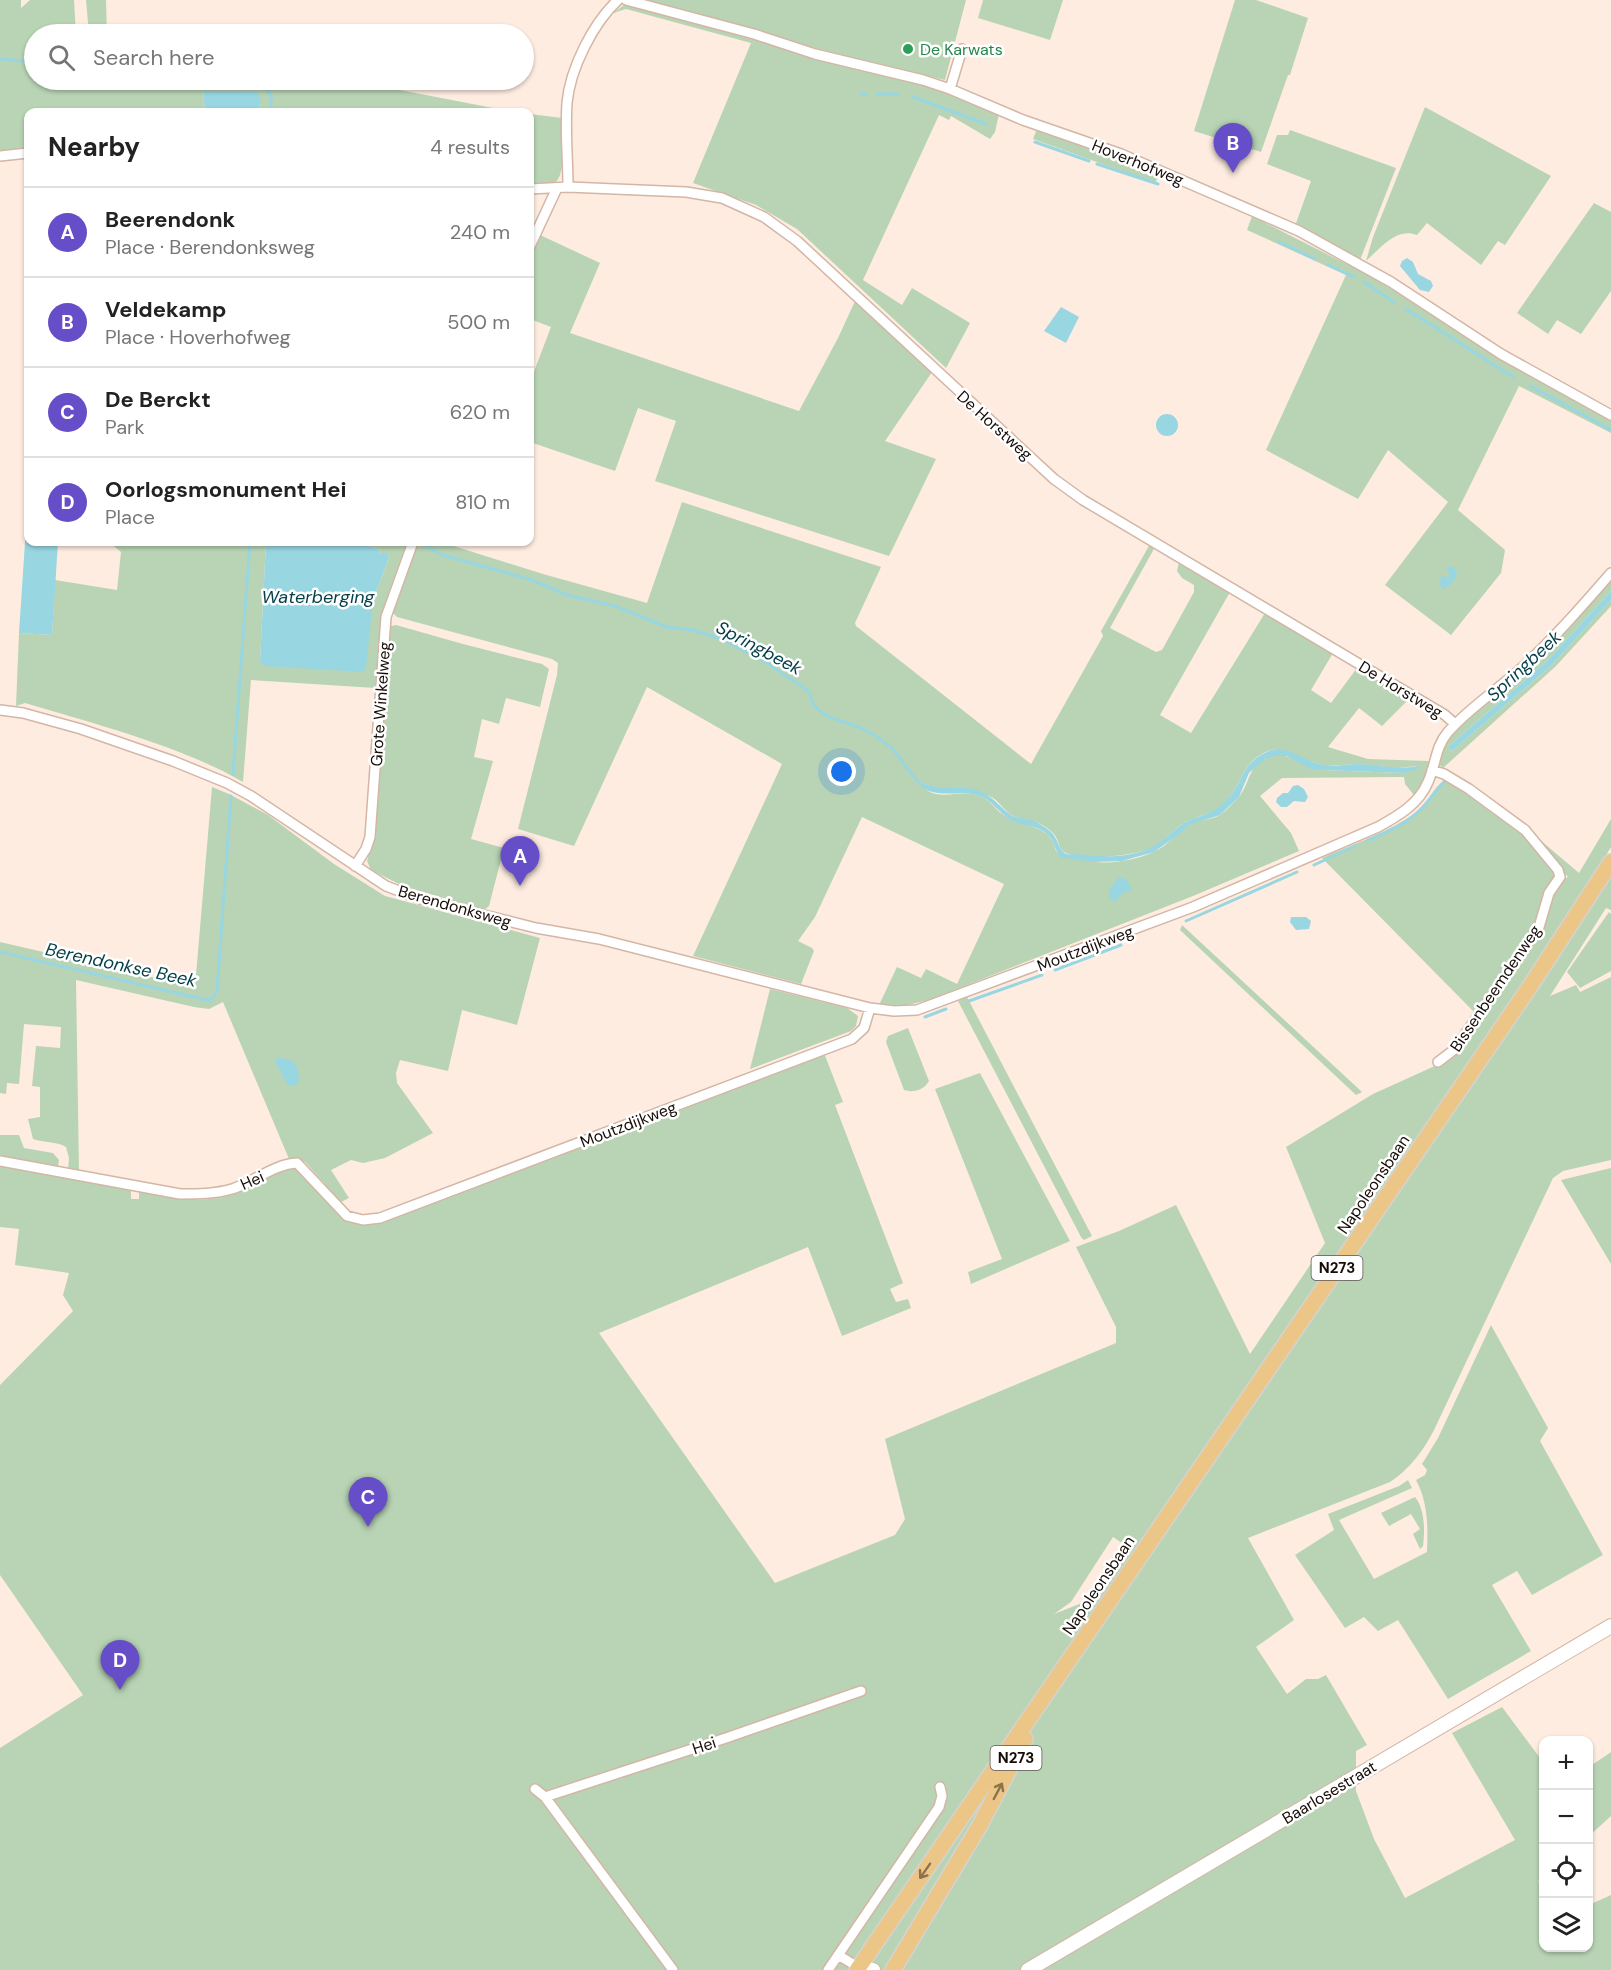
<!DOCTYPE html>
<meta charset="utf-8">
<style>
body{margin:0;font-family:"DM Sans",sans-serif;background:#f6f6f6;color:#222}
.controls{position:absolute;right:18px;bottom:18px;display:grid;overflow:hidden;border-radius:12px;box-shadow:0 2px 4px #0004}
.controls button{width:54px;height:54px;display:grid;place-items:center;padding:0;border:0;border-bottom:2px solid #e0e0e0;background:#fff;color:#222;font:30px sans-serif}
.you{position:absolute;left:842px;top:772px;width:21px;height:21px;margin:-15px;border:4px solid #fff;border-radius:50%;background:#1a73e8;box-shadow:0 0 0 9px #1a73e833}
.badge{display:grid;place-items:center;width:39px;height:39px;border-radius:50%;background:#654ec7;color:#fff;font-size:20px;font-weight:700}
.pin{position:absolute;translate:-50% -50px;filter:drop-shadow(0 2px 3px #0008)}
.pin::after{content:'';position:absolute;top:32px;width:21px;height:18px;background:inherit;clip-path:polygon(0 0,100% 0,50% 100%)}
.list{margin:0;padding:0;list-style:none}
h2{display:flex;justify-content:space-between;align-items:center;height:78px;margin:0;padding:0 24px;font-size:26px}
h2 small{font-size:20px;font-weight:400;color:#767676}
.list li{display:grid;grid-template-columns:39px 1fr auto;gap:18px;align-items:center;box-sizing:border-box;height:90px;padding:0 24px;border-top:2px solid #e0e0e0}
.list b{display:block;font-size:22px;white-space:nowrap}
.list p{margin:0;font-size:20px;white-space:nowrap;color:#767676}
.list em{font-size:20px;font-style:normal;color:#767676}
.icon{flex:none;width:33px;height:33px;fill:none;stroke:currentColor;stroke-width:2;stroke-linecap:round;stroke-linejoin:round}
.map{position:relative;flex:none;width:1611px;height:1970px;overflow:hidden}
.search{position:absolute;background:#fff;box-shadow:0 2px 4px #0004;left:24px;top:24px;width:510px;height:66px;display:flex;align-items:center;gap:15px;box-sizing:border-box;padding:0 21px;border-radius:33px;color:#767676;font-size:22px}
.panel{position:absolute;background:#fff;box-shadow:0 2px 4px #0004;left:24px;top:108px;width:510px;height:438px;border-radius:12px}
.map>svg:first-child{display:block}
.green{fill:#b8d4b4;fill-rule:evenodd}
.water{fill:#98d6e1}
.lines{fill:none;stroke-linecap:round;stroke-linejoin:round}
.stream{stroke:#98d6e1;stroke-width:3}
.street-casing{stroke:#d3b6a5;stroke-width:12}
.secondary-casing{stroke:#d3b6a5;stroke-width:16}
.primary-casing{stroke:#d5d3d2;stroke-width:18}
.street{stroke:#fff;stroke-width:9}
.secondary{stroke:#fff;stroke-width:14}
.primary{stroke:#ecc686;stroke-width:15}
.oneway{stroke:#8c724d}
.leisure-dot{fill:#2e9e5b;stroke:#fff;stroke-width:2}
.labels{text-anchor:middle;stroke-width:5;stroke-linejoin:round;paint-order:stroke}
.shield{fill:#fff;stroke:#5c5551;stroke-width:1.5}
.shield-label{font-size:15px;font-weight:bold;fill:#160c07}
.leisure-label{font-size:16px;fill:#27864d;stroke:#fff;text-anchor:start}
.street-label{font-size:16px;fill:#160c07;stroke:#fff}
.water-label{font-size:18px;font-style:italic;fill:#043f48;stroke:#fff}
</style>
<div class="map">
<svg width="1611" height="1970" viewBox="0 0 1611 1970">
<rect width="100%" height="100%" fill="#feece1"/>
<path class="green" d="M0,0h21v8l9,-8h44l2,34h-42v46h314l166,32h-258l5,-8 -58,-13 2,21h-177v36l-28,3z
M86,0h20l1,34h-18z
M645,0h321l-21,80 -127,-31 -62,-20z
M983,0h80l-13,40 -72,-22z
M1235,0h21l52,18 -18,57h-2l-27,77 -67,-21z
M627,3l126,34 61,22 108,25 77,30 -4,18 -5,7 -39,-23 -2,4 -10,-5 -76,165 39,25 10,-17 58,35 -24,45 -149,-139 -41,-24 -63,-22 58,-140 -125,-34 -13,4z
M1425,107l126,69 -46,69 -7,-4 -17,24 -54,-42 -10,12c-21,-8 -36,13 -51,26l7,-24z
M530,114l32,4c0,12 5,60 -8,65 -6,3 -18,1 -24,2z
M1037,129l122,47 -4,7 -122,-44z
M1290,130l106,38 -36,92 -65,-34 16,-45 -44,-17 10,-29h11z
M1594,203l17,9v79l-30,43 -24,-14 -9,14 -31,-21z
M1252,216l118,60 158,97 83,48v12l-92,-47 -61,124 47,40 -4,23 -50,62 -66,-50 63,-83 -60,-52 -30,49 -92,-49 80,-175 -99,-45z
M540,235l60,28 -30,70 229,78 39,-73 18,-39 76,73 -47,69 51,18 -47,97 -234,-75 21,-60 -38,-13 -23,63 -85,-29v-68h3l18,-47 -21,-8v-61z
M682,502l199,65 -26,56 1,3 175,138 72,-128 -2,-5 49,-87 5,3 -45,81 46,24 6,-2 32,-58v-7l-12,-7 -5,-7 2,-9 51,30 -70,123 31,18 74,-120 68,40 -22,37 20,13 26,-35 52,31 -27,27 -23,-18 -31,39 40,12 61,2 -4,17 -11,17 -9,-11 -1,-7 -122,1 -22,18 31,37 8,18 -106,45 -264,104 -22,5h-28l18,-38 24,11 5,-9 31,15 47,-100 -142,-67 -47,100 -17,24 14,7 2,3 -13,33 -108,-28 89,-192 -135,-77 -73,159 -56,-17 39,-154 1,-12 -6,-4 -155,-42 -4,-4 1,-9 22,-62h25l102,32 104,29zM1275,749l50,17 32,-2 40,4 21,-2 -14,7 -83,-3c-20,-3 -34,-23 -56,-11 -19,10 -15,27 -28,40 -5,5 -11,12 -17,16 -9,5 -21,5 -31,10 -10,5 -18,17 -28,23 -19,11 -44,16 -67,14 -6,-1 -11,-3 -17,-4 -10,-1 -13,-1 -21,-7 -4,-26 -33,-24 -51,-35 -10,-6 -14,-16 -25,-20 -16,-7 -37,4 -52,-5 -3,-3 -7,-7 -10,-10 22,12 48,7 71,15 10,4 15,15 24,20 6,3 12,3 18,4 8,2 17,8 23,14 5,6 5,17 12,19 16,8 68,3 85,-5 13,-6 21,-18 33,-25 12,-7 26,-8 37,-17 26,-23 17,-47 54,-57z
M109,542h157l-6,120 110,-45 3,-17 16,-43 -9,-3 -1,-4 -21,-8h49l-24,67 -8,79 -124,-8 -8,102c-62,-36 -148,-58 -218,-79l-9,3 3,-73 33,2 3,-55 62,10 4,-38z
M1611,580v11l-64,70 -98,85v3l3,2 100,-86 59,-65v6l-55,60 -113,102 -4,-4c2,-16 9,-26 19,-37l83,-70z
M396,625l67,19 79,20 7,5 -9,38 -34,-9 -7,26 -17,-5 -8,38 19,4 -22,78 33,9 -15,58 -5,4 -81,-24 -32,-16 -4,-9 7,-23 14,-205 3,-7z
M1445,780l14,6 64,46 34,43 -20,51 -61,88 -154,-156c31,-14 68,-26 96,-47 11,-9 15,-24 27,-31z
M212,787l17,7 39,21 66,49 51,32 155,42 -23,87 -55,-15 -14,61 -48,-11 -4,13 1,10 36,50 -48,25 -22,5 -12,-3 -20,10 18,28 -8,4 -36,-40 -16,-3 -66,-157 -14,7 -15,-2 -118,-27 3,192 -11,-2 1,-12 -3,-11c-10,-6 -22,-4 -33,-8l-5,-20 12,-2v-30l-8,-1 4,-40 24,2 1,-21 -37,-3 -5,60 -12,-1 -1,11 -6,-1v-151l195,45z
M1611,819v28l-29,49 -462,681 491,-710v43l-5,-2 -56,88 26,-11 4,7 31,-15v183l-48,11 -10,7 -119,252c-11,21 -24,39 -44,52l-142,56 46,82 -38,27 31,47 19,-15h12l8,-4 41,70 -11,6v40l18,48 31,59 110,-58 -63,-107 50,-26 41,55 1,114 -6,5 5,9 1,58h44l1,-43 22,-10v75h-1611v-222l83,-53 -83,-120v-190l73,-74 -10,-16 6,-22 -54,-8 4,-36 -19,-2v-61l131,23v10h8v-8c31,5 67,15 97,2 19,-9 38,-25 58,-28l49,50 27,1 104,-33 350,-130 19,49 -8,3 68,178 -13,6 6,13 12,-3 3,9 -69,28 -34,-89 -209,86 176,250 120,-48 10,-16 -20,-80 231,-96v-16l-40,-80 43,-16 57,-26 74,149 75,-111 -39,-96 87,-53 75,-34 93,-132 10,-34 8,-12 9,-5 -42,-49 53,45zM1113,1537l9,6 -40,60 -28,11 17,-12z
M1609,912l2,2v57l-31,17 -13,-16z
M1182,925l180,167 -6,3 -176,-165z
M770,989l77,19 11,8 -2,10 -5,5 -101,38z
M967,997l125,239 -8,4 -3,-3 -123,-236z
M908,1028l21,53c-5,9 -15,12 -25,9l-18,-48 2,-6z
M980,1073l90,168 -99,43 -3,-12 34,-13 -67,-170z
M0,1135h19l5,13 29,5 6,7 -1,8 -58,-11z
M1611,1168v96l-50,-84z
M1491,1325l57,103 -8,13 63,114 -71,40 -15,-24 -25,14 39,66 -83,48 -50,-79 -20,11 -14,-14 -19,11 -50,-73 39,-25 -6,-16 71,-28 9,-6 4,8 -73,32 35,59 53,-27c1,-25 1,-50 -11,-72l9,-5 2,-5 -5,-6 16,-26z
M1415,1497c10,12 10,34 8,49l-3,3 -7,-15 7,-5 -9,-15 -22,12 -8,-13z
M1611,1752v64l-22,20v-69z"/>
<path class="water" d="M203,91l55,1 3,12 -5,8h-51z
M1407,258l6,4 5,12 13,7 2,5 -4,6 -9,-2 -20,-24 2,-5z
M1061,307l18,10 -13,26 -22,-12z
M1156 425a11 11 0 1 1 22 0a11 11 0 1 1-22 0Z
M28,497v45h30l-6,93 -33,-2z
M266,542h92l21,8 1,4 6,-1 3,4 -16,43 -7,68 -3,4 -98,-6 -5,-4z
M1452,566l4,4 1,6 -6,8 -7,5 -4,-3 1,-11 7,3 2,-3 -4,-7z
M1611,591v9l-59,65 -100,86 -3,-2v-3l98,-85z
M1275,749c17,0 28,10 44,15 12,4 25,0 38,0 21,1 40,6 61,2l2,2 -16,5 -83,-3 -10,-1 -24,-13h-12l-10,3 -16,14 -10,24 -19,18 -31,10 -11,10 -24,17 -32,9 -28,1 -34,-5c-5,-7 -5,-15 -11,-21 -13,-13 -25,-9 -38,-16 -13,-7 -19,-21 -34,-25 -20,-6 -48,7 -60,-15 25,15 44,2 65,12 12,6 18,15 29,23 6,4 14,3 21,5 8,3 14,8 19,12 7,6 8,20 16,22 3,1 6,0 9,0 24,3 52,5 76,-7 12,-6 21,-17 32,-24 11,-6 24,-8 33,-15 30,-20 19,-48 58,-59z
M1298,785l6,4 4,8 -3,5 -11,-1 -7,6h-6l-5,-5 1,-4 6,-5h5l5,-7z
M1118,878h6l6,6 1,7 -9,2 -7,9 -6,-4 1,-9z
M1291,917h15l5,4 -2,8 -13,1 -6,-8z
M277,1058c17,0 22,6 22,23l-4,4h-7l-13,-23z"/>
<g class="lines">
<path class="stream" d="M0,59l34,3
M193,80l64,5 9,4 5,7v16
M861,94h6
M877,94h21
M913,97l73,27
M1035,142l54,19
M1097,164l61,20
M1279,242l36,17
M1328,265l26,12
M1364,282l30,20
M1406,309l107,68
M1530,386l81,44
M421,543l21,12 90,25 35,15 48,11 52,21 26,3 28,9 43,22 46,31c1,27 33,27 53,37 12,6 24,13 33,24 8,10 14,21 23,29
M233,774l17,-232
M1368,840c19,-8 39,-16 54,-32 8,-8 14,-18 22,-26
M1314,865l41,-19
M1186,921l111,-49
M0,952l207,48 5,-1 5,-8 14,-195
M1055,970l66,-25
M969,1001l73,-26
M925,1017l21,-8"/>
<defs>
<path id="street" d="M626,0l128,34 61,20 108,26 27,9 73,31 98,34 178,77 92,51 110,72 110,61
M950,89l12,-40
M0,156l28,-3
M568,187c0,-27 -3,-56 -1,-84 3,-34 26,-80 51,-103
M530,189l38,-2 118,5 36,6 42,19 33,24 257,238 29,21 362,215 10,9
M530,246l27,-58
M0,710l23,3 58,16 92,32 54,22 24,13 135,90 34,13 116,29 63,11 271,69 24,3 23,-1 276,-103 185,-80c20,-11 41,-23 50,-45 8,-17 7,-35 20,-50 23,-26 54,-45 79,-69 30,-28 57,-59 84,-90
M1432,770l12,4 25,15 56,41 33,40 2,7 -11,16 -10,34 -84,122 -17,13
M355,866l11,-17 4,-12 16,-220 27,-75
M0,1161l180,33c18,0 35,0 52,-5 22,-7 42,-25 65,-26l50,53 16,4 17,-2 472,-179 12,-11 6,-20
M535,1789l10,8 128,173
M545,1797l181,-59 135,-47
M838,1955l20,12
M828,1970l111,-163 3,-11 -2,-9"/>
<path id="secondary" d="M858,1967l15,3
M1028,1970l583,-344"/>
<path id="primary" d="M857,1970l672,-982 82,-126
M893,1970l87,-145 45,-86"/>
</defs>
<use href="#street" class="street-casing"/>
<use href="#secondary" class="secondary-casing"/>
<use href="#primary" class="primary-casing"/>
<use href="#street" class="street"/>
<use href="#secondary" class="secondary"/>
<use href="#primary" class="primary"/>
</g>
<defs><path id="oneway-shaft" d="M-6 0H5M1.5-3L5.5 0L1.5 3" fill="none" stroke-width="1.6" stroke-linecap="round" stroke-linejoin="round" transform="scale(1.5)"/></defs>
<g class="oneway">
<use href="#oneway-shaft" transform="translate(998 1791) rotate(-62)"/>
<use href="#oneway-shaft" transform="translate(925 1871) rotate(125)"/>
</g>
<circle class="leisure-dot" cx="908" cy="49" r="6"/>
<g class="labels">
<g class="shield">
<rect x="1311.5" y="1256" width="51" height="24" rx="4.5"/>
<rect x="990.5" y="1746" width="51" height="24" rx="4.5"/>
</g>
<g class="shield-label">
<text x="1337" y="1273">N273</text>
<text x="1016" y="1763">N273</text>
</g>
<g class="leisure-label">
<text x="920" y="55">De Karwats</text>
</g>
<g class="street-label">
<text transform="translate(1138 162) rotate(22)" y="6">Hoverhofweg</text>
<text transform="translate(995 425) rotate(42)" y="6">De Horstweg</text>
<text transform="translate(1401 689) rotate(31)" y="6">De Horstweg</text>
<text transform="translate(380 704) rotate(-86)" y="6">Grote Winkelweg</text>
<text transform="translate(455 906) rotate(16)" y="6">Berendonksweg</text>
<text transform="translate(1085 948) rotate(-21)" y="6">Moutzdijkweg</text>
<text transform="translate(1495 988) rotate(-56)" y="6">Bissenbeemdenweg</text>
<text transform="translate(628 1124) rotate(-21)" y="6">Moutzdijkweg</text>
<text transform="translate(252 1180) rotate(-24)" y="6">Hei</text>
<text transform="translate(1373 1184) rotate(-56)" y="6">Napoleonsbaan</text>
<text transform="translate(1098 1585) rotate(-56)" y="6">Napoleonsbaan</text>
<text transform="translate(704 1745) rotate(-18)" y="6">Hei</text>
<text transform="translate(1329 1792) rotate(-31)" y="6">Baarlosestraat</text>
</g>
<g class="water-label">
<text x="318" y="603">Waterberging</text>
<text transform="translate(759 648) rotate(28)" y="6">Springbeek</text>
<text transform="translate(1524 666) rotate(-43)" y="6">Springbeek</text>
<text transform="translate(121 965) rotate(12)" y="6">Berendonkse Beek</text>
</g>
</g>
</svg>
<div class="controls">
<button>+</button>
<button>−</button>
<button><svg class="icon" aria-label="locate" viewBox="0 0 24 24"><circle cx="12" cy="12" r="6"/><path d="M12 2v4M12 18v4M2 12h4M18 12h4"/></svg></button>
<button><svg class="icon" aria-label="layers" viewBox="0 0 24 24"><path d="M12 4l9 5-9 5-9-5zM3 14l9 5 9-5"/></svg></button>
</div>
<div class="you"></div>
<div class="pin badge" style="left:520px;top:886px">A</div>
<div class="pin badge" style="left:1233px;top:173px">B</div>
<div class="pin badge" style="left:368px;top:1527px">C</div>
<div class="pin badge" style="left:120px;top:1690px">D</div>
<div class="search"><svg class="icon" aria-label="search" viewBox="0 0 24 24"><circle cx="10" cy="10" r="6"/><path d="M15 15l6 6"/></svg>Search here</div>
<section class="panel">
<h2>Nearby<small>4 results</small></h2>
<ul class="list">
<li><span class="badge">A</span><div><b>Beerendonk</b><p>Place · Berendonksweg</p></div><em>240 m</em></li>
<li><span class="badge">B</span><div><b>Veldekamp</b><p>Place · Hoverhofweg</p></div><em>500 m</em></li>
<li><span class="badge">C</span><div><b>De Berckt</b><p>Park</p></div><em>620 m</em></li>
<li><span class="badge">D</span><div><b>Oorlogsmonument Hei</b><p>Place</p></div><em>810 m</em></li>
</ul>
</section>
</div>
